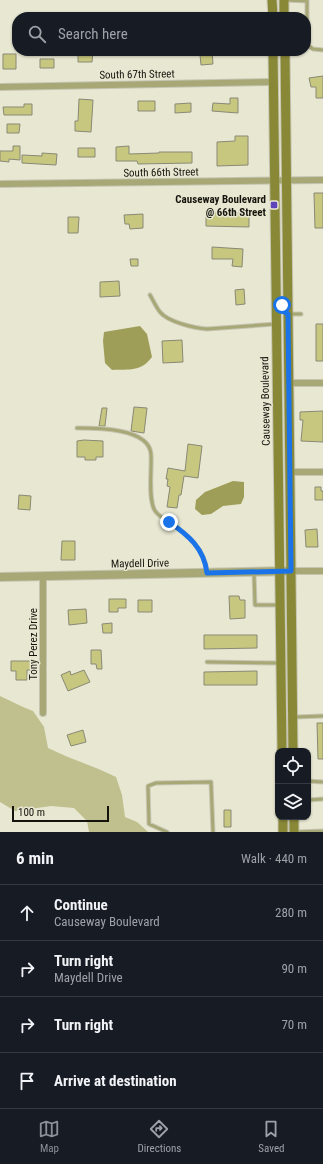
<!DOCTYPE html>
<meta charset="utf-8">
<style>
body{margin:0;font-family:"Roboto Condensed",sans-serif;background:#242831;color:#f1f3f6}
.controls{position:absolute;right:12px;bottom:12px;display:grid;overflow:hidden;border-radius:8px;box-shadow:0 1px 3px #0004}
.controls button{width:36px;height:36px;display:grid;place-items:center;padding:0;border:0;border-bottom:1px solid #363941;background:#171b24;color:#f1f3f6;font:20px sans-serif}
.scale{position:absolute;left:12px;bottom:10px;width:97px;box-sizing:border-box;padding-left:4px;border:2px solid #14140d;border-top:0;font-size:11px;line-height:14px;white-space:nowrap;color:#14140d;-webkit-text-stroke:3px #e7e7d2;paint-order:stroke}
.stop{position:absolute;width:12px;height:12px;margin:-9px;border:3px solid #1a73e8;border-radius:50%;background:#fff}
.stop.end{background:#1a73e8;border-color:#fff;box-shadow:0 1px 4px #0008}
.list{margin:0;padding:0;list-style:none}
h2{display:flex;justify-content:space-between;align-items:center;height:52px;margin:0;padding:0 16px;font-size:17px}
h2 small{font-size:13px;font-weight:400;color:#9ea1a6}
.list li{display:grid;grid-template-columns:26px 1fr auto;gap:12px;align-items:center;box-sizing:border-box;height:56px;padding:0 16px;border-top:1px solid #363941}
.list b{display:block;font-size:15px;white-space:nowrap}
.list p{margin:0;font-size:13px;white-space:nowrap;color:#9ea1a6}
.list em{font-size:13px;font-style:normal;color:#9ea1a6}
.icon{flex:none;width:22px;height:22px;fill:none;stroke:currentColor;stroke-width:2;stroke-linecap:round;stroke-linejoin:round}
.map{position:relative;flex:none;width:323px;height:832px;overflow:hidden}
.search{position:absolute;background:#171b24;box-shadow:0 1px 3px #0004;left:12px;right:12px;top:12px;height:44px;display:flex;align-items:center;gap:10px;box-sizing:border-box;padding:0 14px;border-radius:16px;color:#9ea1a6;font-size:15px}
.sheet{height:276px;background:#171b24}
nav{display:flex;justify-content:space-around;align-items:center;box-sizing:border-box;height:56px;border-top:1px solid #363941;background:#171b24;font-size:11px;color:#9ea1a6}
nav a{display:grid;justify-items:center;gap:2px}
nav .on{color:#8c9099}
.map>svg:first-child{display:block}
.green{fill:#bfc08d}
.water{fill:#9f9e58}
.building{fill:#c7c77f;stroke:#898976}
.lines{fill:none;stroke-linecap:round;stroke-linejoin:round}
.service-casing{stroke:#c5c5b2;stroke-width:5}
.minor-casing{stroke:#c5c5b2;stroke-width:8}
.tertiary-casing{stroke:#c5c5b2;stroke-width:10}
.secondary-casing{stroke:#c5c5b2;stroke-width:11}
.service{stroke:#a7a875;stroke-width:3}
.minor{stroke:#a7a875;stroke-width:6}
.tertiary{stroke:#a7a875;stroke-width:8}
.secondary{stroke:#898837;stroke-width:9}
.route{stroke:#1a73e8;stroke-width:5}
.poi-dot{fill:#5f43bb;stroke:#e7e7d2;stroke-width:1.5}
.labels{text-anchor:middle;stroke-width:3;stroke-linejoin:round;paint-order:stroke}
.street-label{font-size:11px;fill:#14140d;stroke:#e7e7d2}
.poi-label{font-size:11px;font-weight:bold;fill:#14140d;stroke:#e7e7d2;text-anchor:end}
</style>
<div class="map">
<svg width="323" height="832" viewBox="0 0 323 832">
<rect width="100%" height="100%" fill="#e7e7d2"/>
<path class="green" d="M0,696l23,11 10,4 11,16 4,21c22,11 46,18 68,29l6,18 3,22 12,5 11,10h-59l-2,-11 -13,-13 -23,-2 -36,5 -15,-9z"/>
<path class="water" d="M140,326l7,8 5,23c-11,15 -23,12 -40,13l-7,-7 -2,-22 1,-9z
M233,481l11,1v15l-3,7 -18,2 -12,8 -9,1 -7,-6 1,-9 9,-8z"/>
<path class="building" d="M78,51h15l-1,11h-14z
M204,51h8l1,13 -12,1 -1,-10h4z
M3,54h13v15h-13z
M40,59h14v9h-14z
M323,76v22h-7v-11h-5l-2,-9z
M230,98h8v15l-26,-2 1,-8 17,1z
M79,99l14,1 -2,32 -16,-1v-10h3z
M138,101h17v10h-17z
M191,103v9l-16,1v-9z
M24,104h8v11h-28l-1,-8h21z
M7,124h13l-1,9h-12z
M235,136h13v29l-31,1v-24l18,-1z
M13,146h7v14l-11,-1v3l-9,-1v-10h13z
M129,146v8l30,-1v-1h33v11l-54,1 -1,-3h-21v-14z
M78,148h17v9h-17z
M42,153l15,1 -1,11 -34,-2v-8l20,1z
M314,193h9v35h-8z
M240,209h9v18l-43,-1v-13h34z
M143,214v14l-13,1 -1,-5h-4l-1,-9z
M68,217h11l-1,16h-10z
M212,247l31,2 -1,18 -10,-1 1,-7h-21z
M130,259h8v7h-7z
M119,281l1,15 -20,1v-15z
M244,289l1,15 -9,1 -1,-15z
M316,324h7v37h-7z
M182,340l1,22 -20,1 -1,-22z
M134,407l13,1 -3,25 -13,-2z
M102,408h5l-2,18h-6z
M323,411v31l-22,-1 2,-21h-3v-8z
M84,440l19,1v16h-7v3h-11v-3h-8v-16z
M188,444l14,2 -4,32 -14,-2 -3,19h-2l-2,13 -10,-1 3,-20 -3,-1 1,-7h-2l2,-11 17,3z
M315,487h6v4h2v9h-8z
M19,495l12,1 -1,14 -12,-1z
M317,529l1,18h-12l-1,-17z
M62,541h13v19h-14z
M229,596h10l1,4h5v18l-15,1z
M109,599h17v9h-8v4h-9z
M138,600h14v12h-14z
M86,609l1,14 -18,2 -1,-15z
M112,623v10h-9l-1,-9z
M204,635h53v13l-53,1z
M91,650h10l1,19h-5l-1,-5h-5z
M11,661h21v9h-5v10h-11v-9h-5z
M84,670l6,12 -22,9 -7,-16 9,-4 1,4z
M257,671v14h-53v-13z
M317,723h6v36h-5z
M83,730l3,12 -15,4 -4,-11z
M224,810h7v17h-7z"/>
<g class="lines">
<defs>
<path id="service" d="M285,0l22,1
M306,43l1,-3v-40
M306,44l7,5 10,1
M150,295c3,5 6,12 10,17 8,10 34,16 47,17l69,-5
M290,314h11
M77,428c20,0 72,0 74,26 1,15 -3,42 3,55 3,7 11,10 17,14 17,12 33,26 36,48
M254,573l1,32h23
M207,662l72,1
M295,717l28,-1
M308,781l15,1
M308,800l15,-1
M167,832l-18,-8 -1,-38 8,-3 55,-1 2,50
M296,832l27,-1"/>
<path id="minor" d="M0,87l274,-5
M0,184l323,-4
M289,383h34
M290,472h33
M291,571h32
M43,713v-137"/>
<path id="tertiary" d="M0,577l291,-6"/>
<path id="secondary" d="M272,0l1,17
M284,0v17
M273,51l9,700
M285,51l8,700
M283,817v15
M294,817v15"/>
</defs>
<use href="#service" class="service-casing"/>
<use href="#minor" class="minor-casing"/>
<use href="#tertiary" class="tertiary-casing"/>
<use href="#secondary" class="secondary-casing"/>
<use href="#service" class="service"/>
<use href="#minor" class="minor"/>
<use href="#tertiary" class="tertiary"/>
<use href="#secondary" class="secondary"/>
</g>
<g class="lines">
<path class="route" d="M169,522c19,13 35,26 38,51l84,-2 -3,-257 -5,-3 -1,-6"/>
</g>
<rect class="poi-dot" x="270" y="201" width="8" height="8" rx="2"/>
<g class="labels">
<g class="street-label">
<text transform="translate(137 74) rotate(-1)" y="4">South 67th Street</text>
<text transform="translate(161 172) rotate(-1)" y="4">South 66th Street</text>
<text transform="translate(265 401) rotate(-91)" y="4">Causeway Boulevard</text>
<text transform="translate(140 563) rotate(-1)" y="4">Maydell Drive</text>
<text transform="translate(33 644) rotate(-90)" y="4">Tony Perez Drive</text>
</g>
<g class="poi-label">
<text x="266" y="203">Causeway Boulevard<tspan x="266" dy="13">@ 66th Street</tspan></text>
</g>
</g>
</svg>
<div class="controls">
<button><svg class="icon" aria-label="locate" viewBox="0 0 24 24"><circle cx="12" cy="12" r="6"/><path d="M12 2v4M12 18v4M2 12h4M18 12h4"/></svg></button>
<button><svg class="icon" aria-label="layers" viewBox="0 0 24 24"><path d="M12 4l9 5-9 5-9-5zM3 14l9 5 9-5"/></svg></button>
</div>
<div class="scale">100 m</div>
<div class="stop" style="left:282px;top:305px"></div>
<div class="stop end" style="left:169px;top:522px"></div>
<div class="search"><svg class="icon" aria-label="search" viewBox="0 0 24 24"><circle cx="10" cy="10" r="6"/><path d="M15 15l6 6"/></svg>Search here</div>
</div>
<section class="sheet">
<h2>6 min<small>Walk · 440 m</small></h2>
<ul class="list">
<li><svg class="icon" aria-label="ahead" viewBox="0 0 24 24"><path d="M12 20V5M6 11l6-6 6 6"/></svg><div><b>Continue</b><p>Causeway Boulevard</p></div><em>280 m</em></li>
<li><svg class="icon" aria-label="right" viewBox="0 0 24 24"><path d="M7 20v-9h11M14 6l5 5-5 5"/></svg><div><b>Turn right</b><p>Maydell Drive</p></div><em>90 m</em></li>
<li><svg class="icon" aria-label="right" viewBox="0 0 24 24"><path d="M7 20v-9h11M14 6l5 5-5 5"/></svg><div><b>Turn right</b></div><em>70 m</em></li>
<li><svg class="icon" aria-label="arrive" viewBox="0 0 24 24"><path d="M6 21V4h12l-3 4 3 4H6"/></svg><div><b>Arrive at destination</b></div></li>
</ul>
</section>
<nav>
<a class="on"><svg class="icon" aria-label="map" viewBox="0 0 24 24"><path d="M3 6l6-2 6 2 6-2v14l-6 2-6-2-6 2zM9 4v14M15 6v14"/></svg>Map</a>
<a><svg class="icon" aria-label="directions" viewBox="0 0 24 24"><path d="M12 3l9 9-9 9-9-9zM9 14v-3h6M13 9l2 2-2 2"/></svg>Directions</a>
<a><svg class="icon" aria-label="saved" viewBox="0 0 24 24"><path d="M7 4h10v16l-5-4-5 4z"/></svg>Saved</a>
</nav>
